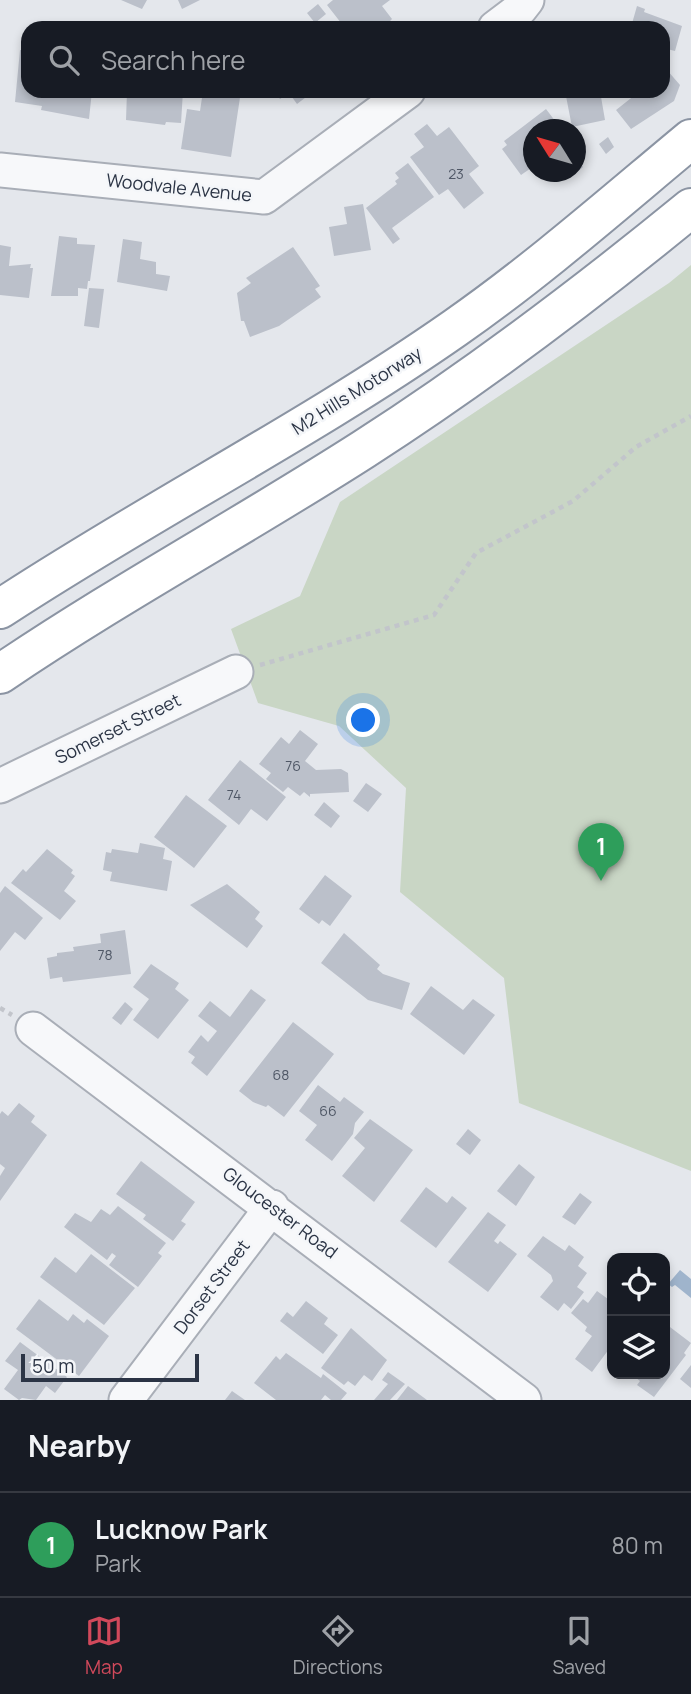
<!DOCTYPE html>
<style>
body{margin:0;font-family:Manrope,sans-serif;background:#20242c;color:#f1f3f6}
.controls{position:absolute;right:21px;bottom:21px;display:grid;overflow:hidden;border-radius:14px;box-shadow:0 4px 10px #0003}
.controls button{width:63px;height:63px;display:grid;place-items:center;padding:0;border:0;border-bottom:2px solid #363941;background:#171b24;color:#f1f3f6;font:35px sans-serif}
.compass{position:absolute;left:523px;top:119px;width:63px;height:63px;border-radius:50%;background:#171b24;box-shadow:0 4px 10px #0003;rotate:307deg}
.scale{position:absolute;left:21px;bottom:18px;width:178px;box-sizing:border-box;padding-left:7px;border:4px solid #2b3445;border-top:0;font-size:19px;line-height:24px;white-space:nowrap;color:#2b3445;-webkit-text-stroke:5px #f4f6f9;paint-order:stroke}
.you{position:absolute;left:364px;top:721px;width:24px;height:24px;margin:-18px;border:5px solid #fff;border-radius:50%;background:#1a73e8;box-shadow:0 0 0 10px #1a73e833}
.badge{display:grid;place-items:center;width:46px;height:46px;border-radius:50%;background:#d1495b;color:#fff;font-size:23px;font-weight:700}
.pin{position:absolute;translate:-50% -58px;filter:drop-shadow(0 2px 4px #0008)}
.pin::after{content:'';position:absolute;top:37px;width:24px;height:21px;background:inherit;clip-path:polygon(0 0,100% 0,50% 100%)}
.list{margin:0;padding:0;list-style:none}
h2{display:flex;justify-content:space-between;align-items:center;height:91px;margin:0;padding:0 28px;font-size:30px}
h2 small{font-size:23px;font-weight:400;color:#9ea1a6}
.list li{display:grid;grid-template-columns:46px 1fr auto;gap:21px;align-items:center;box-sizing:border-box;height:105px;padding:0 28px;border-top:2px solid #363941}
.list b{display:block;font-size:26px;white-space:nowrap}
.list p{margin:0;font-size:23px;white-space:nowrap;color:#9ea1a6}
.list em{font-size:23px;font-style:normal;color:#9ea1a6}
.icon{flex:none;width:38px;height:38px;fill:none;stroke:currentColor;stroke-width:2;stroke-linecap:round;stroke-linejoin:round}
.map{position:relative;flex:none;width:691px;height:1400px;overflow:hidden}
.search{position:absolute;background:#171b24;box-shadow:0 4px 10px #0003;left:21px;right:21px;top:21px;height:77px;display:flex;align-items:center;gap:18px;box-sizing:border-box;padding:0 24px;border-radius:21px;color:#9ea1a6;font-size:26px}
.sheet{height:196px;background:#171b24}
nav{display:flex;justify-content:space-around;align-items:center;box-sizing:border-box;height:98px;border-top:2px solid #363941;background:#171b24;font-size:19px;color:#9ea1a6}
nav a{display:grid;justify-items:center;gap:4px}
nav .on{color:#d1495b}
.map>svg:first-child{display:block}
.green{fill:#c9d6c5}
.water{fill:#9fb4cc}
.building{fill:#bbc0ca}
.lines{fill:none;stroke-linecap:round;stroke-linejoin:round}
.minor-casing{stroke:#a9aeb7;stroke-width:37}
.highway-casing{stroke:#8b94a3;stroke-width:42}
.path{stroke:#c2c5cb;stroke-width:4.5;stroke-dasharray:5 5;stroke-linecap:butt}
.minor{stroke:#f7f8fa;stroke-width:33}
.highway{stroke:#fff;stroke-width:38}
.labels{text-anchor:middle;stroke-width:5;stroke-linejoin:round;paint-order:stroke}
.number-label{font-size:14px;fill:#4f5766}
.street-label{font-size:18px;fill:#2b3445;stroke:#f4f6f9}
</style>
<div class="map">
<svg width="691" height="1400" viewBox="0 0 691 1400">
<rect width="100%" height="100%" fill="#e4e7ec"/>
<path class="green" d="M691,265v906l-172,-68 -15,-125 -104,-86 6,-104 -67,-62 -81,-23 -27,-74 69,-33 40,-94 329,-219z"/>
<path class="water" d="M680,1270l11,9v19l-16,-13 -3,2 -4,-3z"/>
<path class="building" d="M121,0h26l-5,9z
M178,0h22l-18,9z
M333,0h57l-8,6 10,13 -9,9h-38l-18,-23z
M318,4l8,10 -11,9 -8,-10z
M637,6l8,3 -1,3 38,14 -7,25 -8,-2 -3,10 -1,-31 -32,-1z
M20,50l8,1v40h64l-3,28 -48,-9 1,-4 -27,-4z
M667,70l13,15 -6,16 -43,28 -15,-19 24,-19h23v-18z
M127,91h56l-2,32 -15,-1 -1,3 -39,-5z
M203,91h38l-10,66 -50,-8 6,-40 13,2z
M274,91h40l-17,13 -8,-11 -9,6z
M565,91h35l5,29 -33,7z
M546,109l16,21h-28v36l-13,9 -19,-26 5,-4 -3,-4z
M427,124l10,12 12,-9 30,39 -10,8 15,19 -20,16 -16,-20 -9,6 -29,-38 14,-10 -10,-13z
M608,137l6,10 -8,7 -7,-10z
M576,158l7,9 -7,6z
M408,163l26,34 -42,31 8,11 -7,5 -27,-36 31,-24 -2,-3 4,-3 -4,-5z
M363,204l8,46 -37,6 -5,-29 18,-3 -3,-17z
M59,236l18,2v6l18,1 -5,36h-2l-1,8 -9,-1v8h-27z
M123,239l19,3 -2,17 16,3v12l14,2 -3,15 -50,-9z
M0,245l11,2 -2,19 22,-2 -1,4h3l-4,30 -29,-3z
M293,247l27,39 -5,3 6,8 -42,29 -29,11 -6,-16h-3l-4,-28 14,-10 -5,-5z
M89,288l15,1 -5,39 -15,-2z
M300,730l18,14 -13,17 11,9 25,-1 7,4 1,19 -39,2v3l-6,-5 -4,4 -12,-9 -5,5 -17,-13 5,-6 -12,-9 22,-27 8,7z
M240,760l46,37 -19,24 -16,-12 -12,16 -31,-25z
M366,783l16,11 -14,18 -15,-11z
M186,795l41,31 -33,42 -40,-31z
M324,802l16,14 -9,12 -17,-13z
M140,843l25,5 -2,11 9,2 -5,30 -57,-10 2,-9 -9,-2 3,-18 5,1 1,-4 26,4z
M47,849l26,21 -2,3 4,3 -11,15 12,10 -16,19 -49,-37 12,-14 3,3z
M325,875l27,21 -22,30 -8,-6 -3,4 -20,-15z
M227,884l33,28 -5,7 8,7 -16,22 -57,-43z
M5,886l38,32 -18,22 -10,-8 -15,19v-58z
M125,930l6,44 -68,8 -1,-5 -12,2 -3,-21 10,-2v-3l17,-2 -1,-4 28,-4 -1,-9z
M344,933l36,32 -3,4 6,5 27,9 -8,27 -34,-10 -47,-37z
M151,964l28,19 -4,6 14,11 -31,39 -25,-19 16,-21 -16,-12z
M431,986l32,24 10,-11 22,16 -31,40 -54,-41z
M251,989l15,11 -59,76 -16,-13 4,-6 -7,-5 13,-17 7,7 9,-11 -19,-15 12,-15 20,16z
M125,1002l8,7 -12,16 -9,-7z
M293,1022l41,32 -50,63 -16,-12 -2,2 -13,-5 -14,-11z
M318,1085l22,17 4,-5 20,15 -9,11 -2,11 -21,27 -27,-21 12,-15 -18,-14z
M19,1103l16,13 -4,6 16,13 -47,66v-25l5,-8 -5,-4v-50l2,-3 6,5z
M370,1119l43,31 -39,52 -32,-26 23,-28 -11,-10z
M468,1129l13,11 -11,15 -14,-11z
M141,1161l54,41 -14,19 5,3 -13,17 -30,-22 3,-4 -30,-21z
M519,1164l16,13 -19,29 -19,-15z
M426,1187l21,16 5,-7 15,12 -31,40 -36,-27z
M580,1193l12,9 -17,23 -13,-8z
M118,1206l48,37 -8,10 4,3 -24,31 -29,-22 7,-9 -4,-3 -5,7 -43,-33 11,-14 16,9 10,-13 9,6z
M488,1212l18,13 -12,16 4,3 2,-3 17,13 -29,38 -40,-30z
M543,1236l22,15 4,-6 15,12 -6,9 9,7 -10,14 7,5 -13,17 -7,-6 -6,8 -18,-14 13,-16 -2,-6 -24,-19z
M91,1254l44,34 -31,37 -64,-48 15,-20 21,16z
M597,1291l15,11v43l-20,27 -17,-13 17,-23 -7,-5 2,-4 -16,-14 12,-14 5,4z
M39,1299l29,22 5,-7 11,9 3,-4 22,17 -30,40 -63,-47z
M306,1301l22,17 -4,6 14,11 -15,19 -43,-33 7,-9 6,5z
M666,1324l25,19 -7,10 2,2 -32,42 -17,-12 3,-4 -9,-7h34z
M351,1328l36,32 -15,21 -8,-6 -9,11 -7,-5 -4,4 -23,-17z
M20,1342l47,35 -12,16 -9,-7 -10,14 -14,-2 -3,2 -15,-11 14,-19 -13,-9z
M286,1353l35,25 2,-4 24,19 -6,7h-10l-6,-5 -4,5h-45l-22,-17 22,-27 4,4z
M691,1365v23l-11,-9z
M388,1372l17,12 -15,16h-16l14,-16 -6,-4z
M408,1386l19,14h-30z
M232,1391l13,9h-20z"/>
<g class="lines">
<defs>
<path id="minor" d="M495,28l25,-19 7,-9
M0,170l264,27 144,-106
M0,786l236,-114
M33,1029l491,371
M126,1400l146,-193"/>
<path id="highway" d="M0,609c149,-98 309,-179 455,-281 83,-58 159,-125 236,-189
M0,674c118,-80 244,-148 364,-225 115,-74 222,-155 327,-241"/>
</defs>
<use href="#minor" class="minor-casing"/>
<use href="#highway" class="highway-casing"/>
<path class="path" d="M260,665l174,-50 42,-62 97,-52 63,-54 55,-31
M0,1008l12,7"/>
<use href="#minor" class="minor"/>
<use href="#highway" class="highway"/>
</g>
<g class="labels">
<g class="number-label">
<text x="456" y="179">23</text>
<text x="293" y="771">76</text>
<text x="234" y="800">74</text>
<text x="105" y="960">78</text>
<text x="281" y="1080">68</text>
<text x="328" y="1116">66</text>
</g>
<g class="street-label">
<text transform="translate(179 188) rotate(6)" y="6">Woodvale Avenue</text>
<text transform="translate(357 391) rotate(-32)" y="6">M2 Hills Motorway</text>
<text transform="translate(118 729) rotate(-26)" y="6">Somerset Street</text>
<text transform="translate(280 1213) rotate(37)" y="6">Gloucester Road</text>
<text transform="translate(212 1287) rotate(-53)" y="6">Dorset Street</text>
</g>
</g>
</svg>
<div class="controls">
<button><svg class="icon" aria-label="locate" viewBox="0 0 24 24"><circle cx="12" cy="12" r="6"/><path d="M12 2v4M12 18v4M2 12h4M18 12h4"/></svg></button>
<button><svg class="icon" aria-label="layers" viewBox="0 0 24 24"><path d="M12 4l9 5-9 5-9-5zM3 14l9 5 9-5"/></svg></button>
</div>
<svg class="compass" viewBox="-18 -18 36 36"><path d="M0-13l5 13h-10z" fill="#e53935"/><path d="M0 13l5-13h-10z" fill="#9ea1a6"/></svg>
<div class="scale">50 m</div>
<div class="you"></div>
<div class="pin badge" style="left:601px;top:881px;background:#2e9e5b">1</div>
<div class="search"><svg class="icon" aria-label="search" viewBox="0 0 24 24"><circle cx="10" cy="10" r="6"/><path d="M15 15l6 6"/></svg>Search here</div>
</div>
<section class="sheet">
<h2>Nearby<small></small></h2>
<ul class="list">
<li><span class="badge" style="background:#2e9e5b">1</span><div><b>Lucknow Park</b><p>Park</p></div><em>80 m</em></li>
</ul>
</section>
<nav>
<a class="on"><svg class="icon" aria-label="map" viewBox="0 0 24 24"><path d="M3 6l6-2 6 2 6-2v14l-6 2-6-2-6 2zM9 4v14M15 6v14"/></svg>Map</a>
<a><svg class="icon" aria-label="directions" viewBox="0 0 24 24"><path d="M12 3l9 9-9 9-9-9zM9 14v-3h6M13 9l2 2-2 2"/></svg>Directions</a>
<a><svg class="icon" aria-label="saved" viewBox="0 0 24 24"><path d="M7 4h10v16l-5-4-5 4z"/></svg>Saved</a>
</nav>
